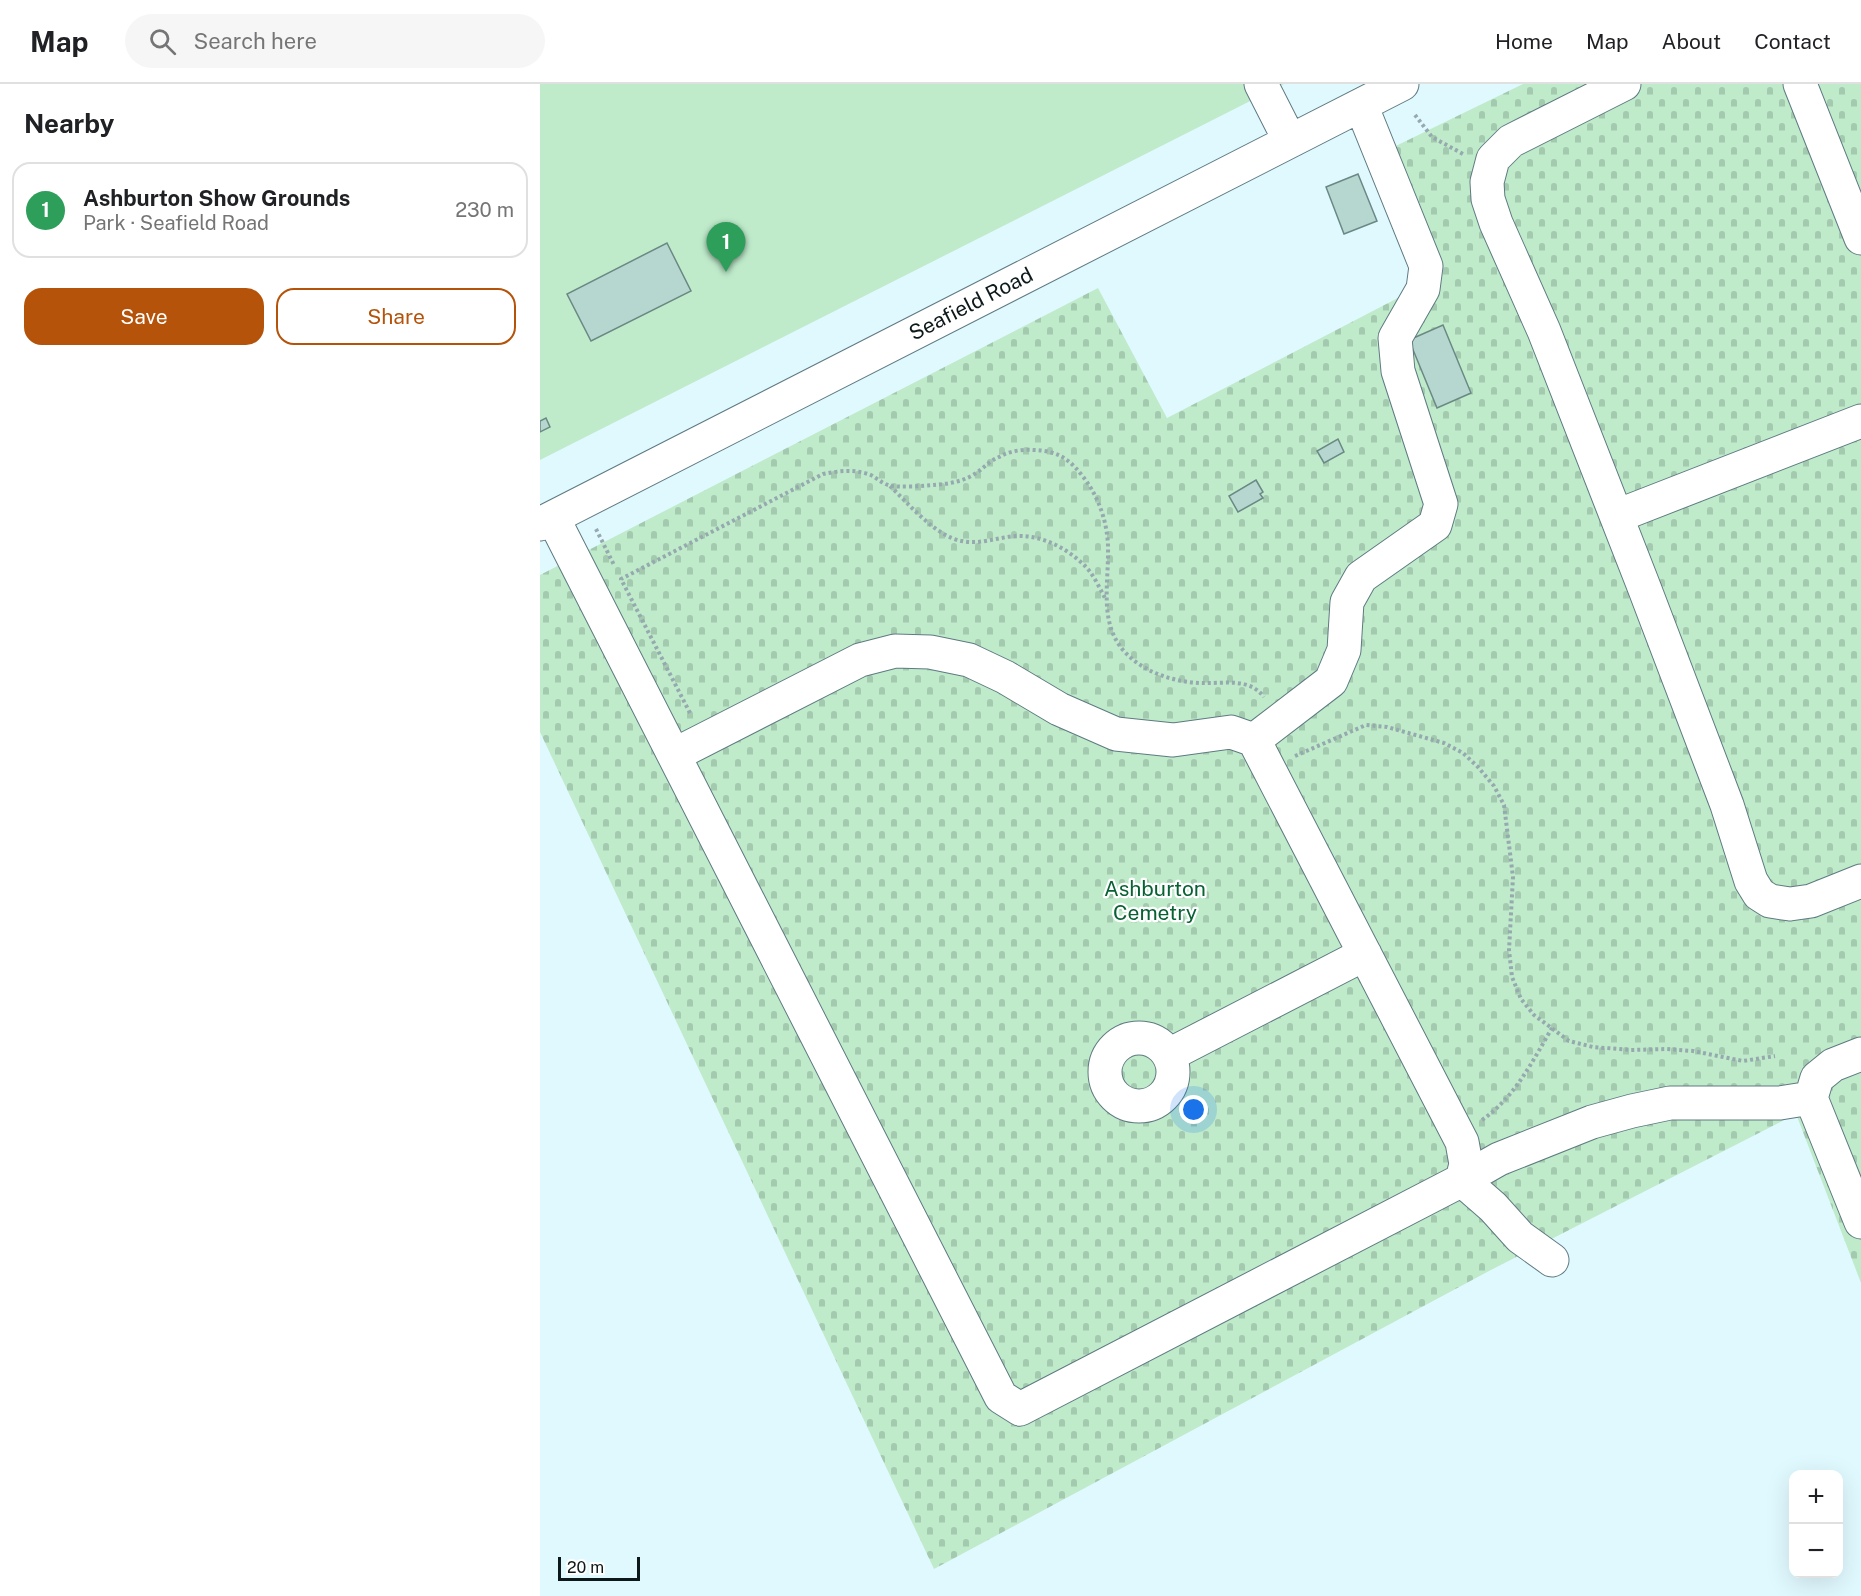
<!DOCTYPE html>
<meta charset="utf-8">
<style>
body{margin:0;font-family:"Public Sans",sans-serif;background:#f6f6f6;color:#202124}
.controls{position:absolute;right:18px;bottom:18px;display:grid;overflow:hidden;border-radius:12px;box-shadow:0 6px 24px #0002}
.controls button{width:54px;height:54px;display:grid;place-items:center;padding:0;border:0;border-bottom:2px solid #e0e0e0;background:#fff;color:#202124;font:30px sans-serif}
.scale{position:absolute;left:18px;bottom:15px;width:82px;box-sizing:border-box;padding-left:6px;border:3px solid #0c181a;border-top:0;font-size:16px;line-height:21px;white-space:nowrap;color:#0c181a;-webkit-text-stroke:4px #fff;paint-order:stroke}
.you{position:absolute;left:654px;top:1026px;width:21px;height:21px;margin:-15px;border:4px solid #fff;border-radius:50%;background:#1a73e8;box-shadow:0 0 0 9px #1a73e833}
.badge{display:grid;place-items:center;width:39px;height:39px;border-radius:50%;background:#b45309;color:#fff;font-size:20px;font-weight:700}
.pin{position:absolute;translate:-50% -50px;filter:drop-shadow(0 2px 3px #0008)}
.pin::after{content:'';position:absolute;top:32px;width:21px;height:18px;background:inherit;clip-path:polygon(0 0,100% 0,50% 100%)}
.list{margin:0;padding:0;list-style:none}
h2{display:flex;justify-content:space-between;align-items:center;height:78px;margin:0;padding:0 24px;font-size:26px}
h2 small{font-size:20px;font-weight:400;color:#757577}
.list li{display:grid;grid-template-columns:39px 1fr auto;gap:18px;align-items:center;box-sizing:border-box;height:96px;margin:0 12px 12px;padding:0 12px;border:2px solid #e0e0e0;border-radius:18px}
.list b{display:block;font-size:22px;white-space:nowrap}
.list p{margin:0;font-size:20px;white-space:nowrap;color:#757577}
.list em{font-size:20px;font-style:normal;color:#757577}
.actions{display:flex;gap:12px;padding:18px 24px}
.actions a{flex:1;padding:14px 0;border:2px solid #b45309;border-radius:18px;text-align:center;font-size:21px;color:#b45309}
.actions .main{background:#b45309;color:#fff}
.icon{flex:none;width:33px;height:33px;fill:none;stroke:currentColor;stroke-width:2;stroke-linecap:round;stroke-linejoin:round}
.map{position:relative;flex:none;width:1321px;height:1512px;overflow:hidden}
header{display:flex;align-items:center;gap:36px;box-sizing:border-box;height:84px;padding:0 30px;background:#fff;border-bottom:2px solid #e0e0e0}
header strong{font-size:28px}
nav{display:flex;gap:33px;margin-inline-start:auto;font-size:21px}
.search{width:420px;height:54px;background:#f6f6f6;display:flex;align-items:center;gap:15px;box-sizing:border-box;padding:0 21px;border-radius:33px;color:#757577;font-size:22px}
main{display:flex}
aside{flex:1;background:#fff}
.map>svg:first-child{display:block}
.cemetery{fill:url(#cemetery-stones)}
.park{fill:#bfebcb}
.building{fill:#b6d6d0;stroke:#6b8984;stroke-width:1.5}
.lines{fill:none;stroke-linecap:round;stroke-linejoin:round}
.minor-casing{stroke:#5e7a81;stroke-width:35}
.path{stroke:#95a9ae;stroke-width:4;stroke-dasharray:3 3;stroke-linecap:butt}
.minor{stroke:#fff;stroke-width:33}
.labels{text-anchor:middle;stroke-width:4.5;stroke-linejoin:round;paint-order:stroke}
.street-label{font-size:21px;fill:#0c181a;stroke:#fff}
.park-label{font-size:21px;fill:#086133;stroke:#fff}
</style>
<header>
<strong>Map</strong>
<div class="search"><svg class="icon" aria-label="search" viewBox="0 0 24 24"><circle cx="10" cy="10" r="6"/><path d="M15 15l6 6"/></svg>Search here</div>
<nav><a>Home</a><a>Map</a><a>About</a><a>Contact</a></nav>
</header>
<main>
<aside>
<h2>Nearby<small></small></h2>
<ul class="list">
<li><span class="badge" style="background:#2e9e5b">1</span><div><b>Ashburton Show Grounds</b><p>Park · Seafield Road</p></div><em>230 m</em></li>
</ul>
<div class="actions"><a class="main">Save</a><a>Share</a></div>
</aside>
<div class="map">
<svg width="1321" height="1512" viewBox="0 0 1321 1512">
<defs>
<pattern id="cemetery-stones" width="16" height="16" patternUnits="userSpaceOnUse" patternTransform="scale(1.5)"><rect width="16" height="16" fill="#bfebcb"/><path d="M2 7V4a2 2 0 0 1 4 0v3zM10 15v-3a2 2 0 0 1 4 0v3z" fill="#a3c9ae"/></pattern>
</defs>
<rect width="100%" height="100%" fill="#e0f9ff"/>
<path class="cemetery" d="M983,0h338v1199l-65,-169 -307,157 -555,298 -394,-837v-157l558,-287 69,130 250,-130 -50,-128z"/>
<path class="park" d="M0,0h744l-744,376z"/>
<path class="building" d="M818,90l19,47 -33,13 -18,-47z
M127,159l24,48 -100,50 -24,-47z
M903,241l28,68 -34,15 -28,-68z
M6,334l4,9 -10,5v-11z
M798,355l6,13 -20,11 -7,-12z
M716,396l7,12 -3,2 3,4 -25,14 -9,-16z"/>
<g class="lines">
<defs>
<path id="minor" d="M721,0l29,57
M1084,0l-113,57 -18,18 -6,23 1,17 8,24 48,108 100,256 83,218 24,76 8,13 11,7 20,3 21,-3 50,-20
M1260,0l61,154
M1077,432l244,-95
M13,434l448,879 19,12 442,-229 4,-16 -4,-22 -208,-402 -23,-8 -58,8 -57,-6 -57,-25 -54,-32 -36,-17 -39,-8 -35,-1 -35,9 -186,95
M0,440l862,-440
M714,656l77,-59 13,-31 3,-48 14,-25 74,-52 6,-21 -43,-133 -3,-33 28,-49 3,-23 -65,-161
M565 988a34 34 0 1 1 68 0a34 34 0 1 1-68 0Z
M1321,970l-28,11 -16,13 -6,20 50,124
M629,971l196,-101
M1012,1176l-32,-23 -27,-30 -31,-27 37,-21 93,-37 40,-11 38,-8h110l31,-5"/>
</defs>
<use href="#minor" class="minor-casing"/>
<path class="path" d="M875,31l17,22 31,17
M350,402c18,17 46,51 72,55 18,4 36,-4 54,-5 25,-1 49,11 67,28 10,9 16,23 22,34
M56,445l18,36
M150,629l-69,-134 202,-105c15,-3 30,-5 45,0 7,2 13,9 20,11 8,3 36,1 46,0 13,-1 27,-3 39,-10 9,-5 16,-14 26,-18 10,-6 24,-8 35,-7 22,1 33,7 47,24 18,22 28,51 27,80 0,32 -8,69 15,96 19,22 50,32 78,33 22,1 48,-6 63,14
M755,672l71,-31 21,2 57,16 19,10 15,14 16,19 10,19 9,72 -4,73 3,27 9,22 13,16 35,26 24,6 38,3 35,-1 27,2 50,10 32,-5
M942,1036c33,-23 50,-58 70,-92"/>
<use href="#minor" class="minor"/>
</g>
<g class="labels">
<g class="street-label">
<text transform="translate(431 220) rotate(-27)" y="7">Seafield Road</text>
</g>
<g class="park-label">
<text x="615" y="812">Ashburton<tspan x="615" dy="24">Cemetry</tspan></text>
</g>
</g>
</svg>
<div class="controls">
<button>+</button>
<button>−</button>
</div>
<div class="scale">20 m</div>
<div class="you"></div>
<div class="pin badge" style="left:186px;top:188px;background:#2e9e5b">1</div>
</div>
</main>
